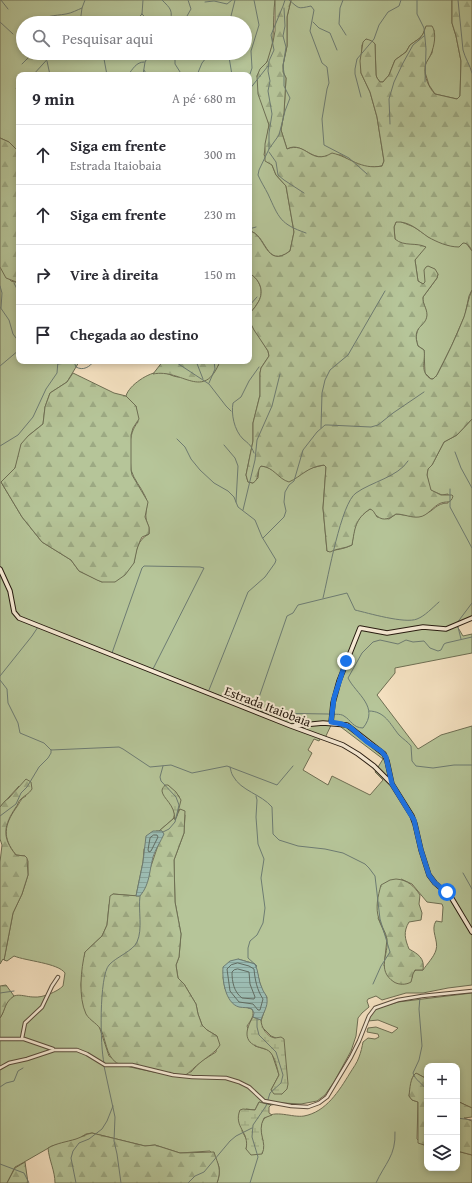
<!DOCTYPE html>
<html lang="pt">
<meta charset="utf-8">
<style>
body{margin:0;font-family:"Gentium Book Plus",serif;background:#f7f7f7;color:#2b2b33}
.controls{position:absolute;right:12px;bottom:12px;display:grid;overflow:hidden;border-radius:8px;box-shadow:0 2px 6px #0003}
.controls button{width:36px;height:36px;display:grid;place-items:center;padding:0;border:0;border-bottom:1px solid #e1e1e2;background:#fff;color:#2b2b33;font:20px sans-serif}
.stop{position:absolute;width:12px;height:12px;margin:-9px;border:3px solid #1a73e8;border-radius:50%;background:#fff}
.stop.end{background:#1a73e8;border-color:#fff;box-shadow:0 1px 4px #0008}
.list{margin:0;padding:0;list-style:none}
h2{display:flex;justify-content:space-between;align-items:center;height:52px;margin:0;padding:0 16px;font-size:17px}
h2 small{font-size:13px;font-weight:400;color:#7c7c81}
.list li{display:grid;grid-template-columns:26px 1fr auto;gap:12px;align-items:center;box-sizing:border-box;height:60px;padding:0 16px;border-top:1px solid #e1e1e2}
.list b{display:block;font-size:15px;white-space:nowrap}
.list p{margin:0;font-size:13px;white-space:nowrap;color:#7c7c81}
.list em{font-size:13px;font-style:normal;color:#7c7c81}
.icon{flex:none;width:22px;height:22px;fill:none;stroke:currentColor;stroke-width:2;stroke-linecap:round;stroke-linejoin:round}
.map{position:relative;flex:none;width:472px;height:1183px;overflow:hidden}
.search{position:absolute;background:#fff;box-shadow:0 2px 6px #0003;left:16px;top:16px;width:236px;height:44px;display:flex;align-items:center;gap:10px;box-sizing:border-box;padding:0 14px;border-radius:22px;color:#7c7c81;font-size:15px}
.panel{position:absolute;background:#fff;box-shadow:0 2px 6px #0003;left:16px;top:72px;width:236px;height:292px;border-radius:8px}
.map>svg:first-child{display:block}
.green{fill:#b6c599;stroke:#6e6f54;fill-rule:evenodd}
.forest{fill:url(#forest-firs);stroke:#6e6f54}
.wetland{fill:url(#wetland-marsh);stroke:#6e6f54}
.water{fill:url(#water-rules);stroke:#6d7c73}
.lines{fill:none;stroke-linecap:round;stroke-linejoin:round}
.shore{stroke:#616c62;stroke-width:1}
.stream{stroke:#6d7c73;stroke-width:1}
.street-casing{stroke:#594c3c;stroke-width:4.5}
.secondary-casing{stroke:#25190f;stroke-width:5.5}
.street{stroke:#f9edd8;stroke-width:2.5}
.secondary{stroke:#f9edd8;stroke-width:3.5}
.route{stroke:#1a73e8;stroke-width:5}
.labels{text-anchor:middle;stroke-width:4;stroke-linejoin:round;paint-order:stroke}
.street-label{font-size:13px;fill:#25190f;stroke:#f9edd8}
</style>
<div class="map">
<svg width="472" height="1183" viewBox="0 0 472 1183">
<defs>
<pattern id="forest-firs" width="22" height="20" patternUnits="userSpaceOnUse"><rect width="22" height="20" fill="#b6c599"/><path d="M5 1l3.5 6h-7zM16 11l3.5 6h-7z" fill="#9ca983"/></pattern>
<pattern id="wetland-marsh" width="20" height="14" patternUnits="userSpaceOnUse"><rect width="20" height="14" fill="#b6c599"/><path d="M1 5h8M5 5V1M11 12h8M15 12V8" fill="none" stroke="#9ca983"/></pattern>
<pattern id="water-rules" width="6" height="5" patternUnits="userSpaceOnUse"><rect width="6" height="5" fill="#9dbeb5"/><path d="M0 2.5h6" fill="none" stroke="#87a39a"/></pattern>
</defs>
<rect width="100%" height="100%" fill="#f6e3c3"/>
<filter id="stains"><feTurbulence type="fractalNoise" baseFrequency=".005" numOctaves="4"/><feColorMatrix values="0 0 0 0 .2 0 0 0 0 .09 0 0 0 0 .02 0 0 0 .5 -.17"/></filter>
<radialGradient id="worn" r=".72"><stop offset=".6" stop-color="#630" stop-opacity="0"/><stop offset="1" stop-color="#630" stop-opacity=".3"/></radialGradient>
<path class="green" d="M0,0h275c-3,21 1,40 -7,60 -3,6 -8,9 -11,16l12,49 -5,30 8,10 4,10 10,11 8,46 -4,19c-25,19 -23,-18 -41,-20v-156h-230v77l-10,-10 -9,-4zM23,23h222v30h-222z
M291,0h161v23l4,13 5,25 -1,36 -3,2 -22,-5 -6,-9 -5,-16 2,-7 6,-9 2,-23 -8,-3 -3,7 -3,4 -10,7 -4,7 -11,8 -6,15 -6,7h-3l-3,-4 -1,-3 -1,-31 -9,-5 -4,6 -1,28 9,19 7,25 7,44 -2,5c-10,2 -22,1 -31,-4 -3,-2 -7,-6 -10,-7 -8,-1 -17,4 -25,1 -10,-3 -18,-13 -29,-7l-6,-19 3,-17 2,-35 -3,-6v-7l4,-19v-29z
M399,221l15,6 15,10 37,6 6,8v39l-3,6 -4,19 -13,30 -15,30 -4,4h-2l-6,-6 -1,-23 -6,-4c-3,-9 -2,-15 4,-23 2,-1 3,-3 4,-5 2,-8 -4,-14 -3,-21l14,-19 1,-4 -13,1c1,4 2,6 -2,9l-5,-3 -3,-21 2,-4 -14,-12 -4,-1 -4,-4 -1,-12 2,-5z
M0,265l11,16 8,2v78h60v1l-12,20 -17,11 -5,14 -2,17 -15,12 -13,32 -14,14 21,35 20,25 29,18 8,11 23,11 32,-19c2,-12 3,-23 15,-29 1,-9 -2,-8 -3,-16 -1,-7 3,-14 -1,-22 -4,-9 -11,-16 -14,-26 -1,-16 -4,-35 7,-48l-2,-16 -10,-10c3,-11 23,-24 34,-24 7,0 13,5 18,5 12,-1 28,-7 40,-11l2,-5h29v-45l1,6 18,29 1,5 -8,12 -1,5v22l-7,28v18l-7,34 2,7 5,1 5,-5 1,-10 2,-2c8,1 13,4 18,10h18l14,-8 13,-3 2,2 -3,41 4,43c9,-1 17,-2 25,-6 2,-17 3,-26 18,-36l3,1 4,7 12,2 7,-5c11,1 18,4 29,0 9,-3 11,-11 23,-11v-9l-6,1 -12,-5 -3,-15 1,-7 4,-3 12,-23 13,-7 15,-16v199l-15,8 6,10 9,-2v19l-77,15v5l-18,22 41,54 23,-14 31,-9v259l-24,3 -25,5h-17l-24,7 -6,-4 -8,3 -1,2 2,6 -7,6 -4,5 -2,18 -5,15 -17,31 -9,13 -8,6 -16,3 -18,-1 -12,2 -12,-3 -4,8 -9,-1 -4,22 6,11 -2,7 17,-8c-2,-6 -5,-17 2,-23 10,-9 27,0 39,-2 22,-4 35,-25 46,-43 3,-5 7,-10 9,-16 2,-5 3,-10 4,-15l5,-4 7,1 4,-2 -1,-3 -11,-2 1,-4 8,-1 16,6 5,-4 1,-1 -20,-8 -10,1v-3l7,-9 23,-7 74,-9v115l-15,-7v-35h-30v13l-9,-5 -4,1 -2,4 -3,17 3,4 6,2 -1,37 7,6 3,-1v24h30v-17l15,4v28h-255c5,-14 2,-20 -7,-32l-30,2 -25,-8 -10,1 -53,-13 -6,1 -8,5 -26,7 -33,19 -4,2 -8,16h-7v-165c4,-5 4,-12 8,-17 7,-10 16,-4 26,-4 8,1 23,-5 29,-11l2,-13c-7,-10 -39,-12 -51,-17l-7,5 -3,-1 9,-47 9,-19 6,-19v-14l-3,-5 -9,-1c-14,-17 -12,-30 0,-47 4,-5 4,-9 10,-12l-7,-10 -19,21zM333,721l50,38 -8,13 8,8 -13,15 -38,-19 -4,9 -25,-15 9,-17 -4,-3 6,-11 5,2 2,-4 4,1zM168,785l11,11 -1,16 2,-3 5,6 -1,18 -10,27 1,42 6,32 -2,23 -3,8 1,7 1,6 6,6 12,20 2,10 4,11 5,5 10,6 -1,16 -16,10 -9,10h-37l-15,-3 -13,-3 -17,-10 -10,-30 -16,-23 -2,-18 4,-33 17,-16 5,-11 2,-20 4,-11 23,2 7,-34 1,-13 12,-18h3l14,-12c5,-10 -5,-19 -10,-26zM401,879l11,5 15,18 15,2 1,3 -1,15 -6,-1c-6,9 3,20 0,29 -2,7 -9,14 -13,20h-7l-4,4v4l-28,-12 3,-27 -9,-21zM238,959l17,5 7,27 5,6 -3,15 -3,9v5l10,10 5,2 6,56 -11,-4 8,-15 -7,-21 -4,-4 -13,-4 -8,-20c4,-6 8,-11 5,-17l-4,-1 -23,-19 -2,-12z
M249,273c12,7 16,20 8,31 -2,4 -6,7 -8,11z"/>
<path class="forest" d="M275,0h16l-4,17v29l-4,19v7l3,6 -2,35 -3,17 6,19c20,-8 23,17 45,4 18,4 28,17 50,13l2,-5 -7,-44 -7,-25 -9,-19 -1,-12 3,-19 3,-3c4,1 7,2 9,5l1,31 1,3 3,4h3l6,-7 6,-15 11,-8 4,-7 10,-7 3,-4 3,-8h6c5,7 2,21 -1,28 -2,5 -6,9 -6,14 -1,9 4,20 10,26l22,5 3,-3 1,-35 -5,-25 -4,-13v-23h20v251c-2,-4 -4,-8 -9,-8l-4,4c-11,0 -22,-5 -31,-10 -10,-7 -19,-16 -32,-15l-2,5 1,12c9,8 21,3 31,8l-11,13 3,21 5,3 2,-2 -1,-12 2,-3 2,-1 7,3 3,5 -1,4 -14,19c-1,6 4,11 4,18 -1,13 -16,10 -9,31l6,4c2,10 -5,22 7,29h2l4,-4c10,-19 19,-38 27,-58 3,-9 4,-18 8,-27v129l-15,16 -13,7 -12,23 -4,4 -1,6 4,15 10,5h11l1,1c-2,8 -6,5 -12,7 -8,3 -13,13 -22,14 -8,1 -15,-3 -23,-3 -6,4 -12,8 -19,2 -3,-2 -2,-5 -7,-7 -15,10 -15,19 -18,36 -8,4 -15,3 -22,7l-3,-1 -4,-43 3,-41 -2,-2c-17,2 -22,11 -35,17 -11,-3 -15,-15 -28,-16 -5,5 -1,13 -8,17l-5,-1 -2,-7 7,-34v-18l7,-28v-22l1,-5 8,-12 -1,-5 -14,-21 -4,-8 -1,-7c2,-4 6,-7 8,-11 8,-11 4,-24 -8,-31v-42c17,2 16,39 41,20l4,-19 -8,-46 -10,-11 -4,-10 -7,-4v-17l4,-19 -11,-31 -1,-18 3,-7 7,-7 6,-20 2,-11z
M0,138l9,4 10,10v131l-13,-5 -6,-11z
M163,361h57c-16,42 -38,7 -67,13z
M73,373l41,20 12,3 10,10 3,13 -6,9 -2,7v35l1,5 16,27 -3,15 4,10v7l-7,3 -2,4 -3,8 -3,14 -9,12 -10,7h-13l-5,-2 -18,-9 -8,-11 -29,-18 -20,-25 -21,-35 14,-14 6,-24 7,-8 15,-12 2,-17 5,-14 17,-11z
M26,779l5,3 1,7c-3,5 -7,6 -11,10 -3,2 -3,6 -5,8 -12,18 -15,30 0,48l9,1 2,2 1,17 -6,19 -9,19 -9,47 -1,-1 -3,5v-102l2,-17 -2,-6v-32l5,-6 4,-3z
M180,809l5,2 -1,22 -10,27 1,42 6,32 -2,23 -3,8 1,7 1,6 6,6 12,20 2,10 4,11 5,5 10,6 3,9c-5,8 -12,11 -19,17 -7,5 -10,10 -17,14l-63,-11c-14,-5 -14,-20 -19,-33 -3,-8 -12,-11 -16,-18 -8,-17 -5,-45 -1,-62l17,-16 5,-11 3,-29 3,-2 26,2c9,-21 17,-42 23,-65h-3l14,-12 2,-2v2z
M396,879c12,1 18,7 24,16l-1,9 3,9 -1,7 -12,2c-6,10 -4,17 0,27 9,5 16,9 14,21h-8l-2,4 -2,8c-5,3 -12,3 -17,0 -18,-12 -5,-28 -7,-43 -1,-7 -6,-13 -8,-20 -4,-11 -1,-23 2,-34l9,-5z
M6,985l8,11c-10,7 -8,13 -14,22v-32z
M416,1073l11,6v65l-3,1 -6,-2v-41l-6,-2 -3,-4c1,-8 1,-18 7,-23z
M457,1101l15,7v9l-8,1 8,3v34l-15,-4z
M92,1133l53,13 10,-1 25,8 34,-1c4,13 8,17 3,31h-162c0,-12 -6,-23 -7,-35 9,-5 18,-6 28,-9 6,-2 10,-5 16,-6z
M25,1162l3,21h-21l8,-15z"/>
<path class="wetland" d="M165,785h3l8,7 5,8 -4,16 -2,4c0,-16 -12,-21 -13,-29 0,-3 2,-4 3,-6z
M253,1017l8,3c0,7 6,17 14,18 2,0 4,-1 6,-1l3,2 4,45 -1,5 -5,5h-8l-3,-4 8,-15c-2,-7 -4,-18 -9,-23 -4,-4 -10,-4 -14,-6 -14,-6 -9,-19 -3,-29z
M259,1102l12,3 -2,2v6l3,2 -8,3c-8,15 4,24 -2,36l-11,1 -5,-6c4,-17 -13,-22 -6,-39l3,-1 12,1z"/>
<path class="water" d="M153,831h9l2,3c-3,7 -9,16 -11,23 -4,15 -3,27 -13,39h-4l7,-34 3,-26z
M238,959l17,5c4,8 3,17 7,24 1,4 5,7 5,11 1,8 -4,14 -6,21l-8,-3 1,-4 -2,-4c-4,-2 -8,-1 -13,-2 -14,-4 -17,-28 -16,-40l7,-6z"/>
<g class="lines">
<path class="shore" d="M154,835h3l1,2 -7,14 -2,1 -1,-2 2,-12z
M238,963l11,3 5,3c1,11 3,21 9,30l-3,11h-2l-5,-6 -14,-2 -9,-11 -3,-22 4,-4z
M238,969l11,3 1,12 5,13 -1,2 -12,-1c-8,-6 -10,-16 -10,-26l2,-2z"/>
<path class="stream" d="M1,0l7,9
M162,0c9,9 11,10 8,23
M285,0l-2,6 -12,29 3,15 -5,11 -1,10 2,10 -2,10 4,23 -3,19v16l-10,21 -1,5c3,7 7,13 10,19 11,24 12,30 38,39
M289,0c11,9 8,9 22,6l3,4 -4,21 12,32 5,4 2,16 -2,6 -5,30 2,26 25,13 18,16
M343,0l-3,8 -1,16 7,11
M417,0v14l7,14 2,21 -1,33
M458,0l5,50c2,8 7,15 9,23
M205,2l9,-1 13,3 5,-4
M142,14l9,9
M0,22l13,12
M313,22l6,6 11,5 7,17
M36,23c10,-8 18,-7 30,-9 6,-1 11,-4 16,-6
M80,23l2,-15 3,-8
M133,23l9,-9 1,-14
M183,23l8,-14 -3,-9
M231,23v-7l4,-16
M22,30l1,-1
M175,53v11l7,11
M231,53l-2,4 3,18
M47,61l3,14
M22,64l11,-11
M144,70l3,5
M33,75l20,-22
M107,75l-3,-16 5,-6
M128,75c5,-6 8,-13 16,-13
M143,75l2,-13 5,-9
M197,75l5,-12 8,-10
M249,77l3,-9 -1,-17 8,-26 -5,-25
M16,88l3,-3
M249,90l19,-24
M361,97l-6,-23v-5l2,-10 17,-20 5,-14 9,-13 11,-6 2,-6
M390,124l-1,-25 5,-17 9,-19 10,-18 11,-9
M269,149l10,-14 6,-24 5,-13 -6,-12v-13l-1,-7 3,-19 -3,-11 2,-10 -1,-18
M269,152l7,10 2,13 6,5 20,13
M249,229l7,-2
M14,283l5,10
M0,286l2,7 -1,15
M249,306l8,-9
M0,307l9,13 4,14 6,8
M174,361l35,23 17,22 5,5
M196,361l7,18
M58,364l16,-2 2,5c7,4 14,0 18,-6
M0,366l19,-16
M209,383l6,-14 -1,-8
M321,428l1,-35 3,-13 5,-10 18,-15 37,-64
M177,439l8,8 6,12 9,11 14,13 14,8 6,6 4,10 17,13 7,17 14,23 -1,3 -10,14 -17,15 -39,98
M224,445l11,13 3,8 -2,36
M0,446l18,-11 15,-18 13,-28 11,-16 1,-12
M455,452l6,16 11,20
M254,453c-3,-8 -5,-9 -11,-14 -9,-9 -12,-25 -10,-36l8,-6 8,-16 10,-14
M450,489v18l22,41
M243,510l12,-50 2,-20 15,-34 8,-32
M263,538l21,-21 2,-6 -2,-9 1,-10 4,-7 5,-4 9,-31 14,-18 8,-7h3l43,2 7,-2 15,-12 31,-21
M323,598c5,-20 18,-95 33,-105 15,-11 42,-16 52,-32
M461,639l-4,-16 15,-20
M78,640l36,14
M112,653l30,-85 2,-2 56,1 4,1 -51,101
M156,671l109,42 63,1c5,1 12,-1 16,2 7,4 9,12 19,12 17,-21 -7,-34 -15,-50l14,-25 11,-11 7,-2 18,4 8,-4 7,2 11,-1 6,7 8,3 3,-1 3,-6 2,-1 26,-6
M0,676l32,-40 6,-9
M0,680l7,9 1,14 10,20 2,10 24,10 7,7 68,-3 4,2 27,18 21,-2 21,8 35,-7 50,19 16,-19
M255,709l32,-93 6,-3 5,-8 49,-12 8,17c13,3 50,14 62,9 8,-3 15,-11 22,-17
M369,711c16,0 21,13 30,24 4,4 9,7 12,11l1,15 4,5 17,2 21,-3h18
M230,767c1,3 1,6 3,9 8,15 28,18 39,31l1,27 6,6 19,6 27,3 18,4 22,11 4,4 6,8 5,43 10,33 -9,14 -8,18
M256,796l1,4 -1,17 2,27 6,15 -3,19 4,30 -2,15 -6,12 -7,6 -2,7v10l9,8 -1,1
M0,816l16,-12 5,-11 6,-6 12,-20 9,-9 3,-5v-3
M163,832l6,-3 6,-7 4,-17 -3,-8 -15,-16 -1,-4 3,-11
M463,873l9,16
M0,993l14,-2
M420,997l-1,12 3,37 -3,14 -6,13c2,7 10,11 14,17
M104,1063c-4,-16 -5,-87 5,-98 7,-8 24,-14 28,-23 6,-13 1,-32 3,-46
M104,1066l11,51 -1,24 3,13 4,29
M0,1087l6,-4 8,-2 4,-10 5,-3
M457,1118l15,2
M0,1164l24,9 5,10
M76,1183l-5,-25 2,-7 6,-8 10,-4 13,-10 5,-8 6,-15
M188,1183l7,-7 9,-4 26,-31 6,-5 16,-8
M250,1183l8,-26 -6,-20 1,-12 13,-19 4,-13 11,-10 2,-8 -7,-23 -17,-17 -2,-8v-8
M376,1183c9,-20 20,-27 19,-51"/>
<defs>
<path id="street" d="M22,1038l3,-15 17,-16 10,-21 6,-9
M0,1039h24l29,10
M0,1068l9,-5 18,-4 27,-9h23l10,4 18,11h27l41,10 19,2 34,1 13,4 10,5 15,14 27,5 17,1 11,-4 8,-6 24,-40 8,-16 10,-25 6,-8 23,-8 24,-4 50,-5"/>
<path id="secondary" d="M0,569l10,22 4,21 5,6 272,108 52,19 15,9 16,12 18,18 20,32 3,8 6,26 8,25 6,8 16,14 21,35
M331,723l2,-20 6,-22 21,-53 27,5 36,-6 23,2 26,-11
M292,726l31,-3 24,2 37,29 3,7 5,23"/>
</defs>
<use href="#street" class="street-casing"/>
<use href="#secondary" class="secondary-casing"/>
<use href="#street" class="street"/>
<use href="#secondary" class="secondary"/>
</g>
<g class="lines">
<path class="route" d="M346,661l-12,37 -3,24 11,2 8,3 17,15 14,9 5,6 6,27 22,36 7,30 8,25 6,8 12,9"/>
</g>
<g class="labels">
<g class="street-label">
<text transform="translate(268 706) rotate(21)" y="5">Estrada Itaiobaia</text>
</g>
</g>
<rect width="100%" height="100%" filter="url(#stains)"/>
<rect width="100%" height="100%" fill="url(#worn)"/>
</svg>
<div class="controls">
<button>+</button>
<button>−</button>
<button><svg class="icon" aria-label="layers" viewBox="0 0 24 24"><path d="M12 4l9 5-9 5-9-5zM3 14l9 5 9-5"/></svg></button>
</div>
<div class="stop" style="left:447px;top:892px"></div>
<div class="stop end" style="left:346px;top:661px"></div>
<div class="search"><svg class="icon" aria-label="search" viewBox="0 0 24 24"><circle cx="10" cy="10" r="6"/><path d="M15 15l6 6"/></svg>Pesquisar aqui</div>
<section class="panel">
<h2>9 min<small>A pé · 680 m</small></h2>
<ul class="list">
<li><svg class="icon" aria-label="ahead" viewBox="0 0 24 24"><path d="M12 20V5M6 11l6-6 6 6"/></svg><div><b>Siga em frente</b><p>Estrada Itaiobaia</p></div><em>300 m</em></li>
<li><svg class="icon" aria-label="ahead" viewBox="0 0 24 24"><path d="M12 20V5M6 11l6-6 6 6"/></svg><div><b>Siga em frente</b></div><em>230 m</em></li>
<li><svg class="icon" aria-label="right" viewBox="0 0 24 24"><path d="M7 20v-9h11M14 6l5 5-5 5"/></svg><div><b>Vire à direita</b></div><em>150 m</em></li>
<li><svg class="icon" aria-label="arrive" viewBox="0 0 24 24"><path d="M6 21V4h12l-3 4 3 4H6"/></svg><div><b>Chegada ao destino</b></div></li>
</ul>
</section>
</div>
